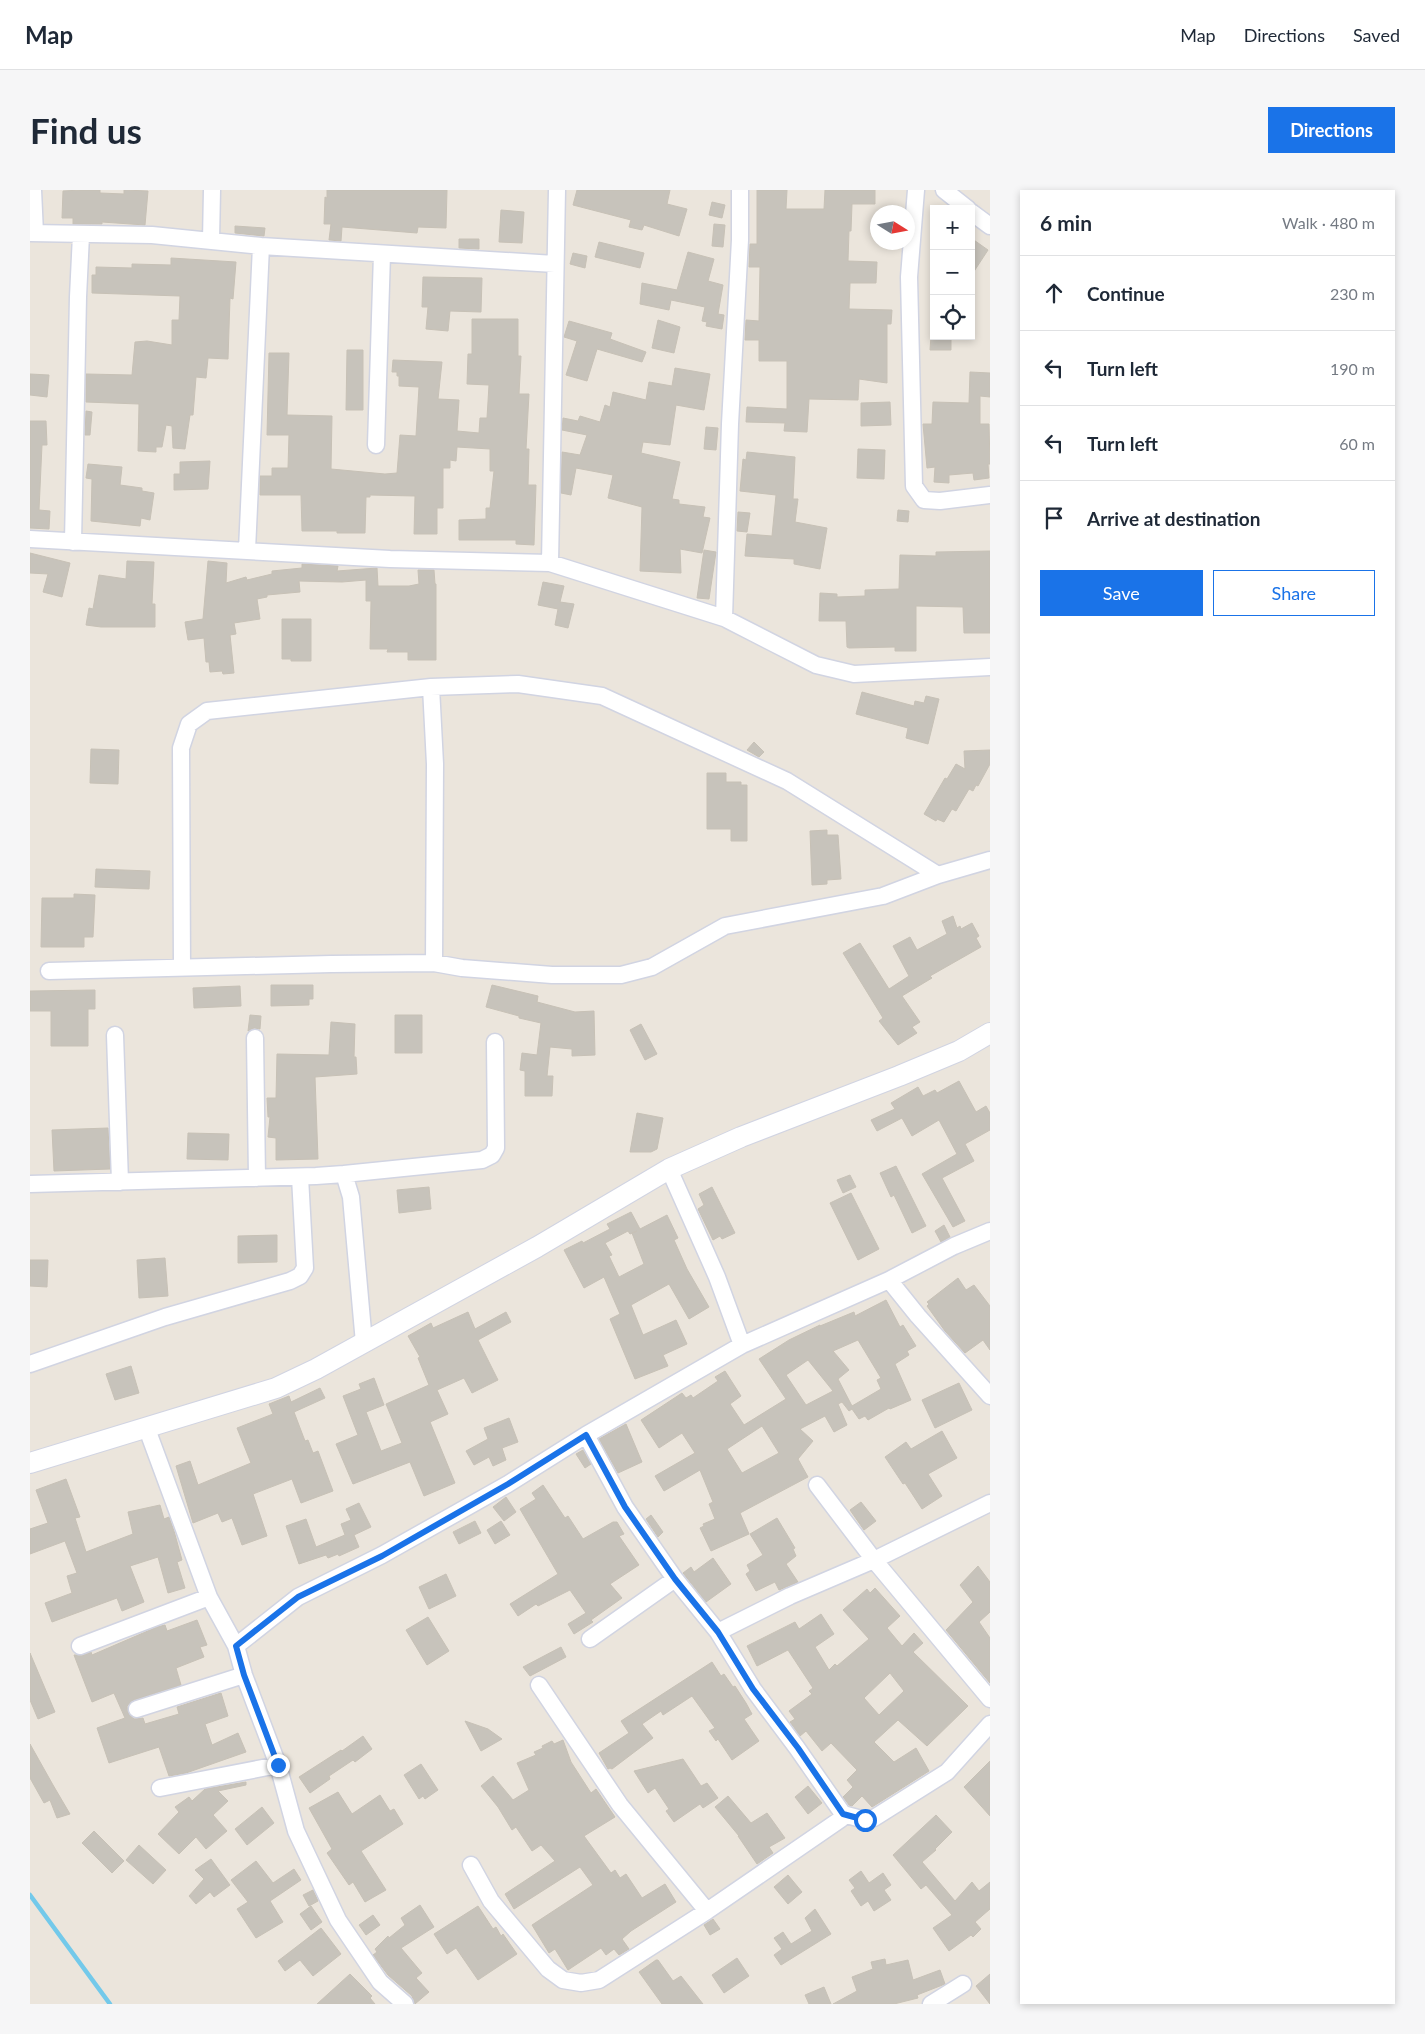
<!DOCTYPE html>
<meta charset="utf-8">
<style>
body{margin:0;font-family:Lato,sans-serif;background:#f6f6f7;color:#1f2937}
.controls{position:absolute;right:15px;top:15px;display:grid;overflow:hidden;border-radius:0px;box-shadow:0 2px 8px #0003}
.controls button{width:45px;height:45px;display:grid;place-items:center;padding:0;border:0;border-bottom:1px solid #e0e1e3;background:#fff;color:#1f2937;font:25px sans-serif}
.compass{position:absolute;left:840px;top:15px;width:45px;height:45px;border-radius:50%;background:#fff;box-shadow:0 2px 8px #0003;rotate:101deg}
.stop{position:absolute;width:15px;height:15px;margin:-11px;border:4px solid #1a73e8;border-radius:50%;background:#fff}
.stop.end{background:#1a73e8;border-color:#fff;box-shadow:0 1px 5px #0008}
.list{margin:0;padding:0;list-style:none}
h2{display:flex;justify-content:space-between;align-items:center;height:65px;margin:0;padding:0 20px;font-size:21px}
h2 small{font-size:16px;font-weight:400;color:#747a83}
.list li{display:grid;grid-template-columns:32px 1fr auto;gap:15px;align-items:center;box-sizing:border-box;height:75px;padding:0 20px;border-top:1px solid #e0e1e3}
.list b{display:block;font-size:19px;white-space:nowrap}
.list em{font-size:16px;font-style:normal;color:#747a83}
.actions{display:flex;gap:10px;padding:15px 20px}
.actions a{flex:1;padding:11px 0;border:1px solid #1a73e8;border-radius:0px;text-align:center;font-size:18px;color:#1a73e8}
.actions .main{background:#1a73e8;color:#fff}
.icon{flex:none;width:28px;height:28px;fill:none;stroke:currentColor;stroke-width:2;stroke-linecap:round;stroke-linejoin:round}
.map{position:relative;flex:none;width:960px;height:1814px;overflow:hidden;border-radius:0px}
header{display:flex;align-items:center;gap:30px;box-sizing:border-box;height:70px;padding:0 25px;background:#fff;border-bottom:1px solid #e0e1e3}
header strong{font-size:24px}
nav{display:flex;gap:28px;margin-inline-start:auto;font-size:18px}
.intro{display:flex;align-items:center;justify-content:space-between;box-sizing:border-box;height:120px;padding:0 30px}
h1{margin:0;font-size:35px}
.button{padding:12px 22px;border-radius:0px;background:#1a73e8;color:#fff;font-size:18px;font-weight:700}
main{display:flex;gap:30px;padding:0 30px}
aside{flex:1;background:#fff;border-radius:0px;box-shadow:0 2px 8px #0003}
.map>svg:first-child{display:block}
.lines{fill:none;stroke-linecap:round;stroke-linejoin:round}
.stream{stroke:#73c9ea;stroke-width:4.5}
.building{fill:#c7c3bb;stroke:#c7c1b6;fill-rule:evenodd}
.minor-casing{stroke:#d1d4e2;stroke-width:19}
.tertiary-casing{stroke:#d1d4e2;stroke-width:22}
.minor{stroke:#fff;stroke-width:16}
.tertiary{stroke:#fff;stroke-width:20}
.route{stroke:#1a73e8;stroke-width:6}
</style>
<header>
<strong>Map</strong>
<nav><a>Map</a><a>Directions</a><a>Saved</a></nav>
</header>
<div class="intro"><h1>Find us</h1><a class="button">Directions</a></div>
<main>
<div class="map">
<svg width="960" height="1814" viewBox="0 0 960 1814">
<rect width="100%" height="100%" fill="#ebe5dc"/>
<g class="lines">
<path class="stream" d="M0,1705l80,109"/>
</g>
<path class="building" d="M51,0h19v3l24,1v-4l24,1 -3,34 -43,-3v2h-29v-6h-11l1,-27z
M297,0h120l-1,38 -28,-1 -1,6 -75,-6 -1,14 -12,-1 2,-16h-7l1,-27 2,1z
M547,0h93l-3,14 20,5 -8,27 -35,-11 -2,5 -13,-3 2,-7 -58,-15z
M727,0h30l-1,19h38l1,-19h50v14h-23l-1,27h-2l-1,30 29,1 -1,21h-26l-1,26 43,1 -1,14h-4v59l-28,-4 -1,21 -49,-1 -2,33 -23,-1 1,-8 -39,-1 1,-15 40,2v-48h-28v-21h-14l1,-20 13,1 1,-54h-11l1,-23h7z
M682,12l13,3 -3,13 -13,-3z
M471,20l23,2 -2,31 -23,-1z
M684,34l11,1 -2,22 -11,-1z
M205,36l30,2 -1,8 -29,-3z
M941,48l17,12 -17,26z
M429,49h20v10l-20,-1z
M569,52l45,11 -4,15 -45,-11z
M658,62l26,7 -6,22 15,4 -5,29 6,1 -2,14 -16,-3 1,-4 -5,-1 3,-14 -34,-7 -2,10 -29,-6 2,-21 35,7z
M543,63l14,3 -2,12 -15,-4z
M141,68l65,4 -3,37 -3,-1 -2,61 -20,-1 -2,20 -10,-1 -3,38h-3l-5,34 -12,-1 -1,-22 -6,-1 -4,22h-6v5l-18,-1 1,-47 -53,-2v-28l46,1 3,-33 12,-1 25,4v-25h7l1,-24 -88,-3v-18h4v-8l36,1v-4l39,1z
M393,87l59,1 -1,34 -31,-1 -2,20 -22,-2 2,-22h-6z
M442,129h46v37h3l-2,38h10l-3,55h3l-1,36h8l-2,60 -18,-1v-4h-57v-20l27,-1v-11h4l4,-37h-4v-22l-33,-2 -1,14 -6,-1v8h-7v40h-6v26h-23l1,-38 -45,-1v2h-4l-1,36h-28v-2h-35l-1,-36h-41v-19h12v-8h16l1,-33h-22l2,-82h20l-2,62 45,1 -1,53 54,5 12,-1 3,-38 16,1 3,-49 -20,-1v-10h-2v-4h-5l1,-12 49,2 -4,37 21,1 -2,31 22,2 1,-15h7l2,-33 -22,-1 1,-30h4z
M628,130l22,7 -6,26 -22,-5z
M539,131l43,12 -2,6 36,13 -4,10 -45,-13 -10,32 -21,-6 11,-34 -13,-4z
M901,146h20v14h-21z
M317,160h16v60h-17z
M645,178l35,6 -6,36 -28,-5 -6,40 -27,-3 -2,11 39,9 -8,37 7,1v4l26,3 -2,10 7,1 -8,35 -22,-4 1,24 -41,-2 2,-64 -34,-9 5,-23 -37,-7 -5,27 -10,-2 1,-41 18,3 7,-20 -25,-5 1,-12 15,3 2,-5 20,6 5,-17 5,2 3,-15 33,8 3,-18 23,4z
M940,182l20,1v24l-10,-1v28h9l1,40h-2l1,14 -15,2 -1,-7 -24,2v8l-15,-1 1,-15 -8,1 -4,-44h9l1,-22 36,1z
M0,184l19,1 -2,22 -17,-2z
M860,212l1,23 -30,1v-23z
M56,221l6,1 -2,23h-5z
M0,231h16l1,24h-5l-3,65 11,1 -1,18 -19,-1z
M676,237l12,1 -2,22 -12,-1z
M828,259l27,1 -1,29 -27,-1z
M717,262l48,5 -2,42h5l-3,23 32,6 -7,41 -26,-5v-5l-49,-3 2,-22 25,2 4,-41 -36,-4 3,-32 3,1z
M180,271l-2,28 -34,1v-16h6v-12z
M58,274l34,3 -2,18 22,3v3l12,2 -4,27 -9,-2 -1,8 -49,-5 1,-42 -6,-1z
M868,320l11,1 -1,11 -11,-1z
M708,322l12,1 -3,19 -10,-1z
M674,360l12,2 -7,47 -12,-1z
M960,361v82h-26l-1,-26 -47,-1v45h-21v-4l-46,1 -2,-1 -1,-26h-27l1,-28 17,1v3l28,-1v-6l34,-1 1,-34 36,1v-4z
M0,363l40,10 -8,34 -19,-5 5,-18 -18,-1z
M97,371l27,1 -2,42h3v23h-54l-15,-2 3,-17 4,1 6,-34 27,4z
M178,371l19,2 -1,20 20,-6 1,3 25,-6v-3l30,-3v-4l36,2 -1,5 40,-3 1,18h31l10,-2 -1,-14h16l1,14h1v76h-28v-8h-21l1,-3h-18l1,-48h-5v-21l-24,2 -43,-1 1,11 -33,3v2l-10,2 3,20 -26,4 2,11 -6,1 4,38 -11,1 -1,-3 -12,1 -1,-10h-3l-2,-24 -16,2 -3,-18 18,-3z
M513,392l21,4 -4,16 14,2 -6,24 -13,-3 3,-16 -20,-4z
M252,429h29v42h-20v-2h-9z
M832,502l52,14 1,-5 9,2 2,-7 13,3 -11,45 -22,-6 2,-10 -52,-14z
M724,552l10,10 -5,5 -12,-7z
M61,559l28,1 -1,34 -28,-1z
M960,560v14l-12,22 -2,-1 -3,6 -4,-2 -13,22 -4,-2 -8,13 -7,-3 -1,2 -12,-7 21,-36 2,1 9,-15 9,5 -1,-18z
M677,583h19v9h15v3h6v56h-16v-12h-24z
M797,640v5h11l3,44 -14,1v4l-15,1 -2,-54z
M66,679l54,2 -1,18 -54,-2z
M44,704l21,1 -2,42h-9v10h-43l1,-49h32z
M923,726l4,12 3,-2 1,3 11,-6 7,13 -3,2 5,9 -51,29 2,2 -30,18 18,26 -8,5 5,6 -19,12 -19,-24 4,-3 -40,-65 17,-10 29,46 20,-13 -16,-30 17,-9 7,13 30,-16 -5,-13z
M241,795h42v14h-4v6l-38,1z
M462,795l46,11 -1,6 38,10 19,-1 1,44 -23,1v-7l-22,-2 -3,29h6l-1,20h-27v-25l-5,-1 2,-17 15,2 4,-32 -22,-5v-2l-33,-9z
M210,796l1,20 -47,2 -1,-20z
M65,800v19h-7v37h-37v-35h-21v-20z
M220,825l11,1 -1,13 -6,-1 -6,3z
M365,825h27v38h-27z
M301,832l24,2 -1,33h2l1,17 -42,3 3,82 -42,1v-22l-8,-1 2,-20h-2l-1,-19h9l1,-44 52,1z
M611,834l16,30 -12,6 -15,-30z
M929,891l17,31 10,-6 4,7v17l-25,14 9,17 -32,17 23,43 -12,6 -31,-53 35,-20 -18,-34 -27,16 -10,-18 -25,13 -6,-11 24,-11 -4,-6 27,-16 5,9 12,-6 2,3z
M607,923l26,5 -6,31 -6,3h-21z
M78,938l2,41 -56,2 -2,-41z
M158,943l41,1 -1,26 -41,-1z
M866,976l30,60 -14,7 -18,-38 -3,2 -11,-24z
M820,985l6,12 -13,6 -6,-13z
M399,997l2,22 -32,4 -2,-23z
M682,997l23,46 -13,6 -2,-3 -7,4 -15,-31 6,-4 -5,-11z
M821,1003l28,56 -21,11 -28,-57z
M601,1022l9,17 27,-14 11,23 -4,2 13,29 22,38 -20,12 -20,-35 -38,21 12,30 33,-15 11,24 -24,11 5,11 -33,13 -25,-60 10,-5 -16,-37 -20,11 -20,-38 18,-9 1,2 27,-14 -3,-5zM598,1041l2,3 7,-3 -5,2 12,31 -25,13 -10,-21 3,-1 -7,-12z
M914,1035l6,12 -9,5 -6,-11z
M247,1045v27l-39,1v-27z
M135,1068l3,38 -29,2 -2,-38z
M0,1070h18l-1,27 -17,-1z
M928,1088l8,12 8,-5 16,21v44l-7,-10 -18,13 -20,-22 -18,-25 2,-2 -2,-2z
M856,1110l14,27 3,-2 13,21 -9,5 2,4 -14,9 16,36 -21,9 -1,-1 -21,12 -3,-4 -6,3 -7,-10 -3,2 -7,-9 -4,2 9,21 -13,7 -9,-16 -25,13 13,12 -15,18 10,18 -68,36 9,21 -38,17 -11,-23 4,-2 -1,-2 12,-5 -6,-15 4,-2 -13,-32 -36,21 -9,-15 40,-23 -13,-20 -23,15 -18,-28 41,-27 4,5 5,-3 2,3 25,-17 -3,-4 10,-6 16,25 -11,8 14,21 42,-26 -27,-40 30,-19 31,-15v1l34,-14 1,4zM828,1150l23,38 -4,2 4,9 -29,17 -14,-27 11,-9 -16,-19zM778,1170l25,31 -27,14 -20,-30zM732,1236l17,27 -37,20 -15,-24z
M438,1122l7,17 31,-17 5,10 -33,18 20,40 -26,13 -8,-15 -27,12 11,24 -18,8 25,61 -31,13 -14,-34 -57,22 -17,-40 22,-9 -15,-39 18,-7 -2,-5 15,-6 10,27 -18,7 15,39 21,-8 -16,-39 43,-19 -11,-27 2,-1 -12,-21 23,-13 2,5z
M101,1176l8,27 -24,7 -9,-26z
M929,1193l13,27 -37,18 -13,-28z
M290,1198l5,10 -31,14 11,29 3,-1 5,13 5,-2 15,40 -32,12 -9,-24 -39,15 14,42 -25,9 -10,-27 -10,4 -4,-9 -25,10 -17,-57 14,-5 8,24 53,-22 -14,-35 36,-14 -4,-10 20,-8 2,6z
M479,1228l9,24 -16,6 4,12 -13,6 -4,-9 -15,8 -8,-14 22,-12 -4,-11z
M596,1234l16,38 -24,11 -19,-34z
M912,1241l15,27 -29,16 14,22 -20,13 -17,-26 -2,1 -18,-27 21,-15 5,7z
M553,1260l8,14 -6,4 -9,-14z
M36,1289l14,38 -5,1 11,34 47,-18 -5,-22 32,-7 4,14 5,-2 5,14 8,29 -5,2 8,26 -17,5 -10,-36 -28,9 14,36 -22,9 -5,-13 -65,24 -7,-19 27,-10 -5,-17 10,-3 -12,-32 -35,13v-25l18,-6 -12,-33z
M513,1295l22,33 3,-2 15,23 30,-17h4l7,12 -5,2 20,29 -29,19 12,14 -31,22 2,2 -19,12 -6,-10 18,-11 -16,-23 -32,16 -2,-2 -18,12 -8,-12 48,-30 -38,-65 16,-10 -4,-6z
M476,1307l10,15 -12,9 -11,-14z
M831,1312l15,19 -12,9 -14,-20z
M329,1313l12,24 -17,8 5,12 -20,9 -1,-2 -10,4 -2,-3 -27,9 -13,-38 20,-7 10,28 29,-12 -4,-11 10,-4 -5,-11z
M621,1325l12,17 -5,5 -12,-18z
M747,1328l18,30 -2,1 3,7 -10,8 12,18 -19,8 -4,-8 -19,9 -10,-17 4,-3 -3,-6 16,-10 -13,-21z
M445,1331l6,12 -22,11 -6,-12z
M471,1331l9,14 -15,9 -8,-14z
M683,1368l18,26 -25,18 -23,-29 8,-6 3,5z
M948,1376l12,16v30l-11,10 11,16v45l-44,-53 27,-28 -13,-17z
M416,1384l10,22 -27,13 -10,-22z
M845,1398l25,28 -13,12 15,18 12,-13 9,10 -10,9 55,54 -41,40 -29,-26 -24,22 20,20 22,-14 13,23 -57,36 -10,-11 -10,10 -3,-1 -6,-8 10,-10 -6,-7 10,-10 -26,-27 -9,8 -16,-20 -6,5 -10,-14 5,-3 -6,-8 23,-17 -3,-3 4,-3 -25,-38 -31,16 -10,-20 48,-24 4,7 22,-15 13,20 -19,13 14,23 6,-6 2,2 32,-27 -26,-29 24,-21 3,4zM860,1483l14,18 -25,24 -15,-17z
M398,1427l21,34 -22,14 -21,-35z
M167,1430l10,25 -7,2 4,10 -28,11 5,17 -47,15 -7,6 1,6 6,7 9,-1 2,6 34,-10 -2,-7 44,-14 7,23 -23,8 7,21 26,-12 8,19 -60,21 -17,3 -10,-29 -50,16 -12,-35 28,-10 -11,-25 -22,9 -18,-47h9l8,-3 1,3 65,-28 8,-2 2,6z
M531,1457l5,10 -36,19 -7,-9z
M0,1463l25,59 -17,7 -8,-19z
M682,1472l9,14 3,-2 9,13 2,-1 11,17 6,11 -8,5 15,22 -27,19 -14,-21 -2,2 -7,-10 6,-3 -23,-32 -29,19 -2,-4 -19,13 11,14 -41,31 -2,-1 -2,1 -9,-16 30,-20 -8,-12z
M435,1531l23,8 14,10 -21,12z
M333,1546l9,13 -17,13 -2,-2 -24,16 1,3 -20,14 -11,-16 42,-27 1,1z
M533,1550l8,22 20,31 5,-4 19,28 -31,19 27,37 4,-3 5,8 6,-4 16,24 23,-14 11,18 -45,29 -9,8 7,10 -10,6 -5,-6 -8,6 -5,-7 -33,22 -13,-21 -6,4 -17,-28 61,-40 -13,-18 -66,42 -9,-15 50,-33 -14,-16 -9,6 -16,-24 -4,3 -14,-23 -17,-21 12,-10 20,24 16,-10 -12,-27 19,-8 -2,-3 9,-4 -1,-2 10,-5 2,3z
M0,1554l23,41 17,29 -13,4 -7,-18 -6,3 -14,-25z
M653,1569l18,27 6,-3 11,15 -15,10 -3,-4 -26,18 -8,-11 3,-2 -14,-21 -7,5 -14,-22z
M960,1571v55l-26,-29z
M391,1574l17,26 -13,9 -2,-3 -4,3 -15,-24z
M216,1592v3l-28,6 10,10 -15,14 14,16 -21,18 -10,-12 -17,17 -21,-20 21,-22 -4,-5 14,-10 3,4 13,-12z
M778,1596l14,17 -14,11 -13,-17z
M308,1602l14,22 28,-19 10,16 4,-2 9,15 -42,27 25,39 -21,12 -12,-20 -4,3 -22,-32 5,-4 -23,-41z
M698,1606l23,27 16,-10 18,25 -16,9 4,6 -16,11 -19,-28h1l-24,-29z
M232,1617l12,16 -27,22 -12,-16z
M906,1625l16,17 -17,17 1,1 -14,12 33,39 17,-19 7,9 11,-9v27l-15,13 6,7 -8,8 -2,-2 -22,16 -16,-23 19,-13 -26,-30 -5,4 -28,-34z
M64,1641l30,30 -12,12 -30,-30z
M109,1655l27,25 -13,14 -27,-24z
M181,1669l19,26 -16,12 -4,-5 -14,12 -7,-8 15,-17 -9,-9z
M226,1671l17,22 21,-14 7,11 -31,21 13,21 -27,16 -19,-29 11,-7 -17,-22z
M831,1681l8,12 14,-10 8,12 -7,5 7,10 -17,11 -6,-10 -7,5 -10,-15 4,-3 -6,-8z
M758,1685l14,17 -14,12 -14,-17z
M283,1700l5,11 -9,5 -6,-11z
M390,1715l14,22 -33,21 21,25 -6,5 13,14 -14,12 -3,-8 -24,-21 -15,-20 4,-3 -2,-3 13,-13 1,2 16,-13 -4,-7z
M281,1716l11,16 -11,8 -11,-16z
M448,1716l15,23 3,-2 5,9 2,-2 14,20 -39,26 -22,-32 -9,6 -13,-20z
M785,1719l16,25 -50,31 -7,-10 8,-6 -8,-11 9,-6 8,12 21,-13 -7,-13z
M343,1725l7,10 -14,10 -7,-10z
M683,1729l7,10 -10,6 -6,-10z
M291,1738l20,26 -28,22 -13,-16 -15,11 -7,-10z
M707,1768l12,18 -25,17 -12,-18z
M855,1769l1,6 22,-5 5,20 27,-10 5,14 -28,11 1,3 -24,6h-61l24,-13 -5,-14 21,-8 -2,-7z
M626,1770h2l15,21 8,-5 22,28h-41l-23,-32z
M320,1784l22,22 -2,2 5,6h-58z
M960,1784v30l-14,-18z
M794,1797l7,17h-22l-4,-9z"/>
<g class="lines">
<defs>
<path id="minor" d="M3,0l2,43
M886,0l-7,87 5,209 10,14 16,1 50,-6
M914,0l24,19
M941,22l19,14
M0,43l122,2 109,11 294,18
M181,51l1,-51
M346,255l6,-191
M0,349l360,20 160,4 174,55 92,47 38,9 136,-7
M43,352l5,-245 3,-62
M217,360l14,-304
M520,373l7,-373
M694,428l6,-194 10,-184v-50
M401,497l4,77 -1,199 28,5 90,7h69l31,-8 73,-41 158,-30 55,-21 52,-15
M152,778l-1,-220 8,-24 18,-13 224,-24 87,-3 84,12 185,85 151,94
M19,781l282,-7 103,-1
M85,845l5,147
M225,848l2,140
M639,979l48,108 25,68
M314,984l138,-14 10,-5 4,-7 -1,-106
M0,994l286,-8 28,-2 7,23 13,146
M859,1090l29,36 72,80
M0,1174l135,-47 125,-36 10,-5 5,-8 -5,-91
M117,1239l62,168 27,49 8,29 34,90 18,66 42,89 42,62 25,22
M556,1245l39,72 50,72 43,53 35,57 44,59 46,66
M787,1295l57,75 116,139
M688,1442l72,-36 84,-36 116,-57
M560,1449l85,-60
M50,1456l129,-49
M206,1456l62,-49 84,-42 126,-71 78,-49 156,-90 147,-65 65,-34 36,-15
M509,1495l81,120 87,106
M107,1519l107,-34
M130,1598l118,-23
M441,1675l20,36 57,68 15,11 18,3 18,-3 108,-69 134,-92 2,-5 22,6 9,-2 73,-46 43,-48
M901,1814l32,-20"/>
<path id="tertiary" d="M0,1273l246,-75 40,-19 221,-122 132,-78 72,-32 158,-61 60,-25 31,-18"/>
</defs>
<use href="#minor" class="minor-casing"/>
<use href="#tertiary" class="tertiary-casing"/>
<use href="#minor" class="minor"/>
<use href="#tertiary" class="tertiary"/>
</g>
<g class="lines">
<path class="route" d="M248,1575l-34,-90 -8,-29 62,-49 84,-41 126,-72 78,-49 39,72 50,72 43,53 35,57 45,59 45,66 22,6"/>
</g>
</svg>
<div class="controls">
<button>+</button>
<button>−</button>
<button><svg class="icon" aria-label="locate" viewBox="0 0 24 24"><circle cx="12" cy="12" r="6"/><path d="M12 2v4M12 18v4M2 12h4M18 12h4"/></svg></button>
</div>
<svg class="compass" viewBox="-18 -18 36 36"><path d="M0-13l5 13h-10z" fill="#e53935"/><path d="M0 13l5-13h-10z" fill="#747a83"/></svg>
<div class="stop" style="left:835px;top:1630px"></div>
<div class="stop end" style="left:248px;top:1575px"></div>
</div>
<aside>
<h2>6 min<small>Walk · 480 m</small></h2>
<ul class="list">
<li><svg class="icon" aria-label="ahead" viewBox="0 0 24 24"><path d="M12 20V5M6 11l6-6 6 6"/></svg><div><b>Continue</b></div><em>230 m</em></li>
<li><svg class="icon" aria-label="left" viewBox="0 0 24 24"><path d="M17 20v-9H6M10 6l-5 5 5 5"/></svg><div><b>Turn left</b></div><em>190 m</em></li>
<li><svg class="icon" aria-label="left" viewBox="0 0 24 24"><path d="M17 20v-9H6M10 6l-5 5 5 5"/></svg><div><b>Turn left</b></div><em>60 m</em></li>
<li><svg class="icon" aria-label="arrive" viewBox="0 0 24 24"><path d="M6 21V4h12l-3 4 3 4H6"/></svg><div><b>Arrive at destination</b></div></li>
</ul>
<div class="actions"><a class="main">Save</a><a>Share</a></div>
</aside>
</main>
